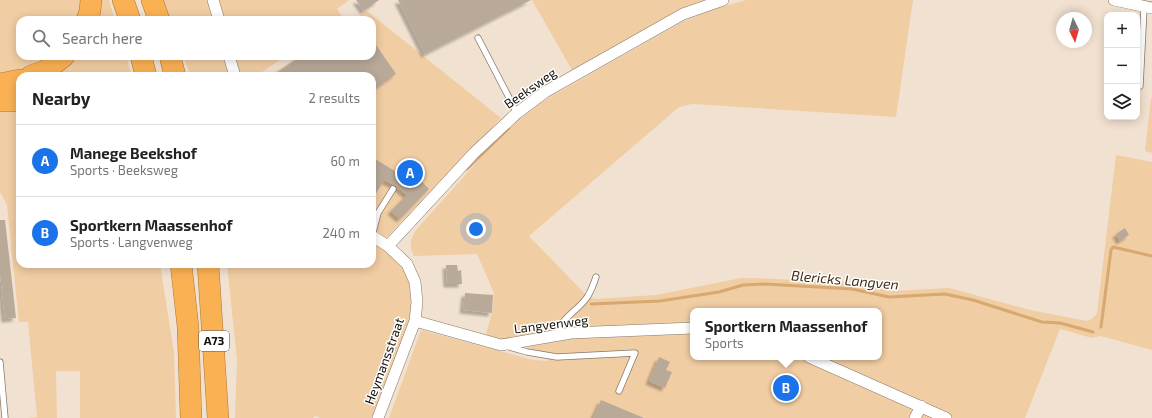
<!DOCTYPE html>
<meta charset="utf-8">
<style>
body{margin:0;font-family:"Exo 2",sans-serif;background:#f2f2f2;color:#222}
.controls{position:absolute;right:12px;top:12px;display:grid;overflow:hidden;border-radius:8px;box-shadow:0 2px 10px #0003}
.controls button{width:36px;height:36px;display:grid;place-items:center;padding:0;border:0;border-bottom:1px solid #e0e0e0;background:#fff;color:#222;font:20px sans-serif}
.compass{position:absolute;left:1056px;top:12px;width:36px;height:36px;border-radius:50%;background:#fff;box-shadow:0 2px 10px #0003;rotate:175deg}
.you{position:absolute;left:476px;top:229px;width:14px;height:14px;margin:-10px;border:3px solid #fff;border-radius:50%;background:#1a73e8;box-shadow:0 0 0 6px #1a73e833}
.badge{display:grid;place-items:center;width:26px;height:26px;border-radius:50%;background:#1a73e8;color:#fff;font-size:13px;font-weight:700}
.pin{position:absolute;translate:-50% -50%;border:2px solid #fff;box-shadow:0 1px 4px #0006}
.popup{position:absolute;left:690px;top:308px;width:192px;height:52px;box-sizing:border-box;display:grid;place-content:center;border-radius:8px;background:#fff;filter:drop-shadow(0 1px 3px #0005);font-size:13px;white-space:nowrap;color:#767676}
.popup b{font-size:15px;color:#222}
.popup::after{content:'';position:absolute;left:50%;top:100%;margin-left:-8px;border:8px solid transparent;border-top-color:#fff}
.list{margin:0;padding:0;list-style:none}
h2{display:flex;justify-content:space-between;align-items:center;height:52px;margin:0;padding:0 16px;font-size:17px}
h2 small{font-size:13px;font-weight:400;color:#767676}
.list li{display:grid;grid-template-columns:26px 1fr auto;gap:12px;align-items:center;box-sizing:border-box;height:72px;padding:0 16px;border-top:1px solid #e0e0e0}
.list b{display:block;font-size:15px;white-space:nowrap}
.list p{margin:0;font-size:13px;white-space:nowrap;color:#767676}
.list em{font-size:13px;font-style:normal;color:#767676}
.icon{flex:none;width:22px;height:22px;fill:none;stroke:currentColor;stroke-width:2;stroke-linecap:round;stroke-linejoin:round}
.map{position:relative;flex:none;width:1152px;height:418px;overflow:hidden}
.search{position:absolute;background:#fff;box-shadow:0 2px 10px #0003;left:16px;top:16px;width:360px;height:44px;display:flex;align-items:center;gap:10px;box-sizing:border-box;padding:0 14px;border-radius:12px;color:#767676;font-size:15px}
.panel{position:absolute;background:#fff;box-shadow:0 2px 10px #0003;left:16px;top:72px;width:360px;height:196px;border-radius:12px}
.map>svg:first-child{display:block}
.green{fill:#f1cda3;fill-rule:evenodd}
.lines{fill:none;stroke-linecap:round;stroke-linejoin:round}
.stream{stroke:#d7a870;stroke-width:3}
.building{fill:#b8a998;filter:url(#shadow)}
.lane-casing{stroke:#867869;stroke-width:7}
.street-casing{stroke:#867869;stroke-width:12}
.highway-casing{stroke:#aa7839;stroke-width:22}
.lane{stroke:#fff;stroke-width:5.5}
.street{stroke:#fff;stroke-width:11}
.highway{stroke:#fab153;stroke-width:21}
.labels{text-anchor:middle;stroke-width:3;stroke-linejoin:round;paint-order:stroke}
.shield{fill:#fff;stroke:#5a5753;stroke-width:1}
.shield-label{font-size:12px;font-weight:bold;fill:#140f09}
.street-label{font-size:13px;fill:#140f09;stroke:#fff}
.water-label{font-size:14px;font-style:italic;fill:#422e15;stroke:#fff}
</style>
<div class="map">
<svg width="1152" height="418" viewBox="0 0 1152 418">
<defs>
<filter id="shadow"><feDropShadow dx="-3.5" dy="3.5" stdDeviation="1" flood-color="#0004"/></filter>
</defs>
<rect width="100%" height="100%" fill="#f1e1d0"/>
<path class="green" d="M0,0h84l-6,20h-58v36h33l-21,12 -32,8z
M96,0h13l6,20h-21z
M163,0h45l5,20h-43z
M217,0h132l-12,9 6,9 -2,2h-119z
M532,0h174l-24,11 -110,59z
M746,0h167l-17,117 -204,-13 -13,3 -150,129 59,61 8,2 60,-4 85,-17h15l96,5 40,8 57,-3 81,22 57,11 6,-3 4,-5 19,-158 36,7v188l-51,-14 -9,2 -32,-9 -35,89h-636l32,-88 112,30 14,1 3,-7 -12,-2 -11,-5 28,-7 -47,2 -23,-4 8,-29 1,-16 -17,-39 -63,2c-5,-9 -4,-17 2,-26l69,-77 28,-28 23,-20 146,-83 25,-11zM693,311h186v46h-186z
M367,11l134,107 -115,120 -14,-11v-151h-103l30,-20h73v-36h-18z
M75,56h51l6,20h-83z
M183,56h40l6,20h-38z
M233,56h53l-30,20h-17z
M1151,98h1v55l-7,-2z
M0,109l20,2v153h140l14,89 2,65h-96v-47h-24l1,47h-29l9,-1 -9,-95h-9l-12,-117 -7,-13z
M372,241c35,23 43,37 41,79l-39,98h-54l-5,-2 -2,2h-78l2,-58 -10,-96h145z"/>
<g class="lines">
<path class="stream" d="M467,169l42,-41
M591,304l69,-3 59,-9 24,-7 22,-1 87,5 37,8 56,-3 28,6 69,22 18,1 33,9
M1101,327l10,-77 2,-3 39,9"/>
</g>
<path class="building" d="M356,0h23l-15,11z
M398,0h133l-106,54z
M372,39l24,35 -24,17v-15h-100l29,-20h71z
M372,157l34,21 8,10 7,-7 8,8 -29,30 -9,-8 16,-16 -11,-9 -12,-6 -12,20z
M0,220h5l11,98 -11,1 -5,-46z
M1125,228l4,7 -9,6 -4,-7z
M446,265h11l1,6 3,-1 1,14h-15z
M465,293l28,2 -1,18 -29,-3z
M659,357l11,5 -4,8 6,2 -7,16 -16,-7z
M601,400l43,18h-51z"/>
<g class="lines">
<defs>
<path id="lane" d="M478,38l39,75
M1140,86l4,-79
M372,236l6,-23 15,-24
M555,336c6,-17 20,-24 30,-36 6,-7 8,-15 11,-23
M506,346l21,6 30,5 78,-4 -16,38
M0,362l5,56"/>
<path id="street" d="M213,0l6,20
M1114,0l38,8
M229,56l6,20
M372,236l16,10 19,18 8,18 2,20 -2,19 -37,97
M388,246l86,-93 43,-40 28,-21 138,-78 40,-14
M415,321l86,24 70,-12 122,-5
M809,357l137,61
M915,418l6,-12"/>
<path id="highway" d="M123,0l7,20
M152,0l7,20
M87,20l3,-9 1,-11
M141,56l5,20
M170,56l5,20
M31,76l14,-5 19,-15
M0,84l20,-4
M0,101h20
M181,264l7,63 3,91
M208,264l10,154"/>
</defs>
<use href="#lane" class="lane-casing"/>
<use href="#street" class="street-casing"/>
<use href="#highway" class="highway-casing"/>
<use href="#lane" class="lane"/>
<use href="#street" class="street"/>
<use href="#highway" class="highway"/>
</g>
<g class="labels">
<rect class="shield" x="199" y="331" width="30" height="20" rx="3"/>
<g class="shield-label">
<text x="214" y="345">A73</text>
</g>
<g class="street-label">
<text transform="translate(530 88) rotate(-35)" y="5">Beeksweg</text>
<text transform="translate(551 324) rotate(-7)" y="5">Langvenweg</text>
<text transform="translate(384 361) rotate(-70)" y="5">Heymansstraat</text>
</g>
<g class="water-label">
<text transform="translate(845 280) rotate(5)" y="5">Blericks Langven</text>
</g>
</g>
</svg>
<div class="controls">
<button>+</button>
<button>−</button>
<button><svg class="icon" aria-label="layers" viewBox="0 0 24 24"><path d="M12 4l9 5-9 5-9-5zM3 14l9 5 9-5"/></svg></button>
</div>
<svg class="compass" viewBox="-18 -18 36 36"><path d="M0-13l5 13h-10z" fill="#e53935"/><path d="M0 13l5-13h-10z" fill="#767676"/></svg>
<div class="you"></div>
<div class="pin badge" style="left:410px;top:173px">A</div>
<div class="pin badge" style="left:786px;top:388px">B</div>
<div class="popup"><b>Sportkern Maassenhof</b>Sports</div>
<div class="search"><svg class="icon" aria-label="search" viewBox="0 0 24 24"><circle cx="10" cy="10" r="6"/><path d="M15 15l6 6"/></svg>Search here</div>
<section class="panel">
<h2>Nearby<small>2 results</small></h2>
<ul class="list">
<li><span class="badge">A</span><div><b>Manege Beekshof</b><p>Sports · Beeksweg</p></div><em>60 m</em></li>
<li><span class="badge">B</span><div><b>Sportkern Maassenhof</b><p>Sports · Langvenweg</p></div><em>240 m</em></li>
</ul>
</section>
</div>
